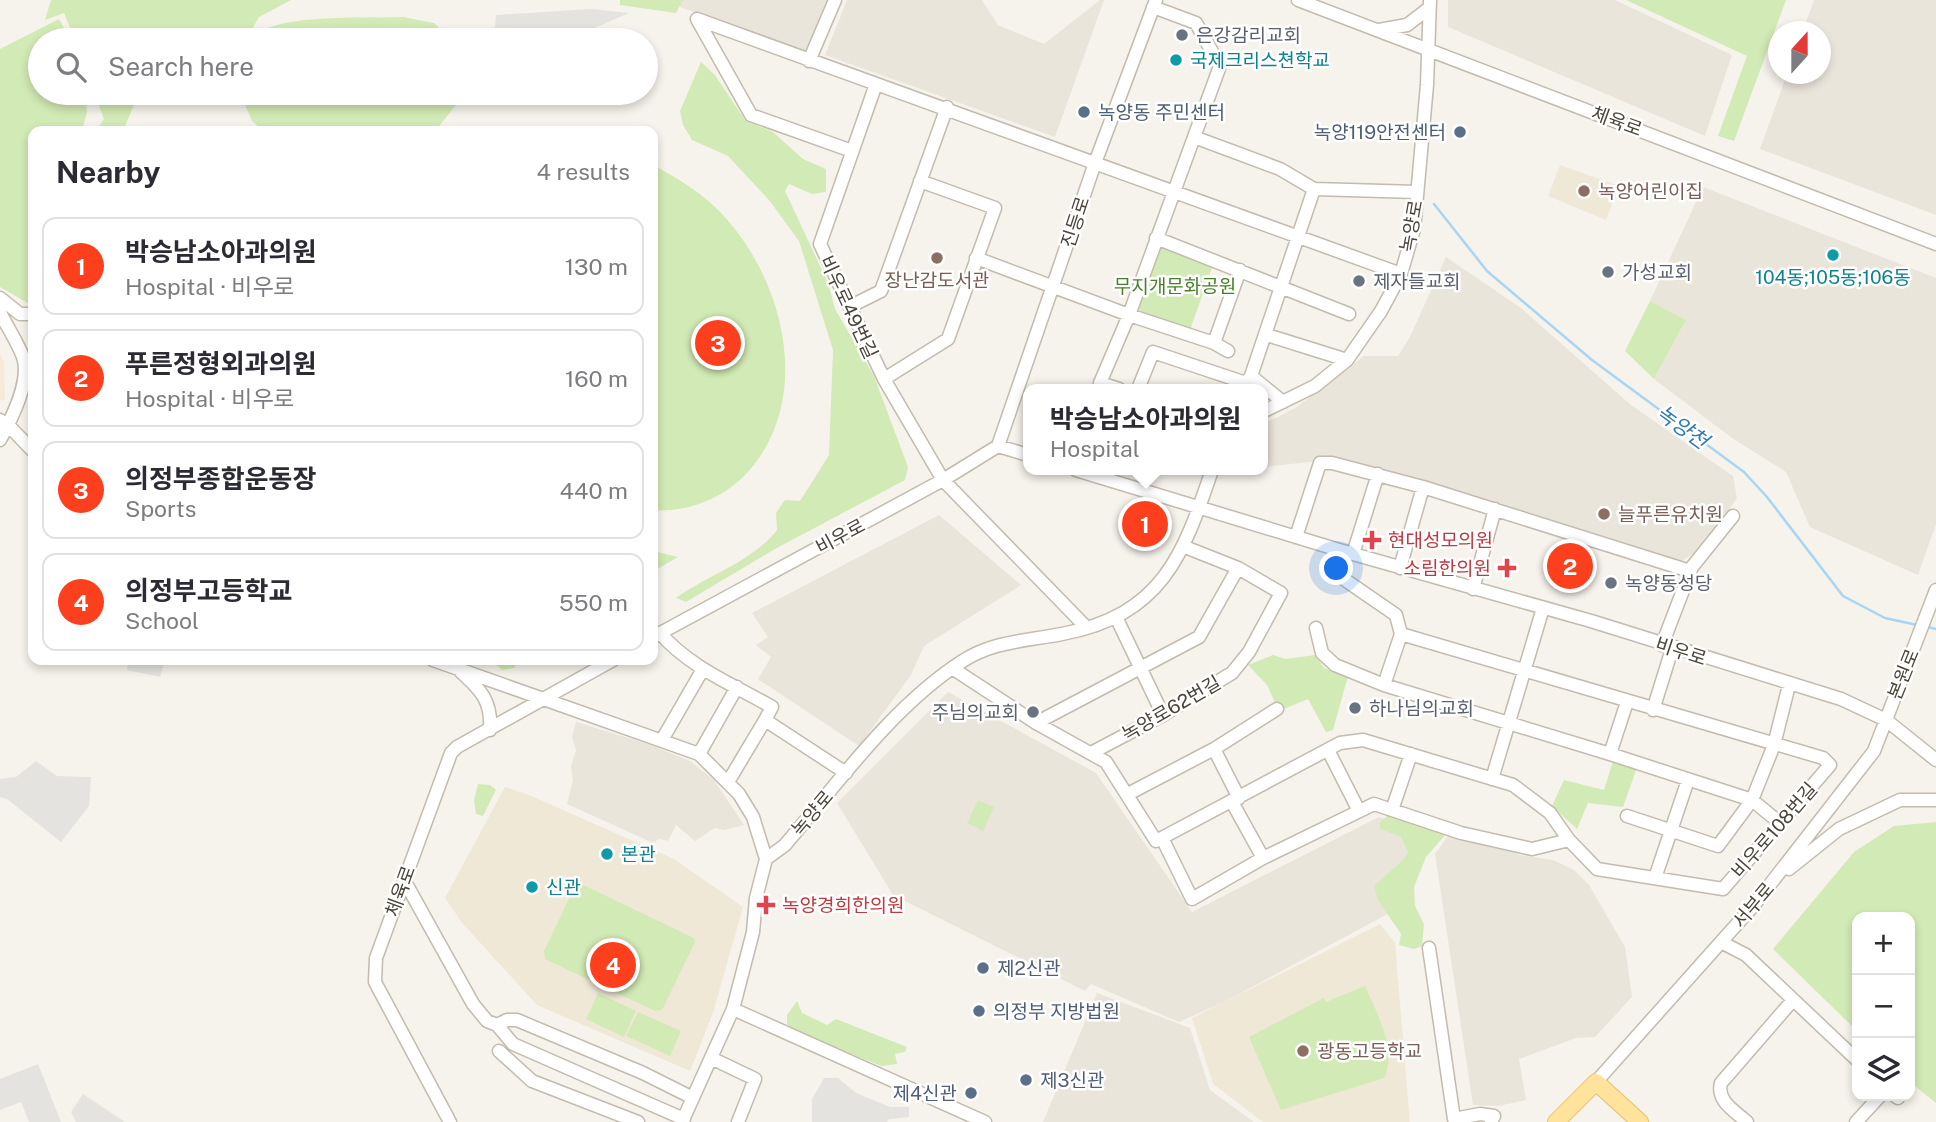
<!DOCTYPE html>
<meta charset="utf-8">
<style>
body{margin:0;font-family:"Public Sans","Noto Sans KR",sans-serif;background:#f2f2f3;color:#2b2b33}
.controls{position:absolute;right:21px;bottom:21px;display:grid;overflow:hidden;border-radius:14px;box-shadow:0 4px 10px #0003}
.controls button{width:63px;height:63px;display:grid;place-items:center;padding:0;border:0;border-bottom:2px solid #e1e1e2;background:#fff;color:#2b2b33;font:35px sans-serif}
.compass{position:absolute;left:1768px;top:21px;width:63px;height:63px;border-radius:50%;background:#fff;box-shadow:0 4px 10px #0003;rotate:21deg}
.you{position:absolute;left:1337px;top:569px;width:24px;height:24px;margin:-18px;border:5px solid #fff;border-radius:50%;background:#1a73e8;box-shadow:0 0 0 10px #1a73e833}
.badge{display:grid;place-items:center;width:46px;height:46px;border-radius:50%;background:#fc3f1d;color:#fff;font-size:23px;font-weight:700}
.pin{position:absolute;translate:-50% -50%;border:4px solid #fff;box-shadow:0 2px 7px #0006}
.popup{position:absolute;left:1023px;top:384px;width:245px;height:91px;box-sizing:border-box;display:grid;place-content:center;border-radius:14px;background:#fff;filter:drop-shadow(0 2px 5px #0005);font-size:23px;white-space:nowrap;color:#7c7c81}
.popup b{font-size:26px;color:#2b2b33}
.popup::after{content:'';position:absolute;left:50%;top:100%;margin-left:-14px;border:14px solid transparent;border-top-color:#fff}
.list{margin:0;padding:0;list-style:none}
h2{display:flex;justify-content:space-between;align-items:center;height:91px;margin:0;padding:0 28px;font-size:30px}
h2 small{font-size:23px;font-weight:400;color:#7c7c81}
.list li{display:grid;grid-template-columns:46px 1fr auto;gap:21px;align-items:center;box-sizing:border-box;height:98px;margin:0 14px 14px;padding:0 14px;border:2px solid #e1e1e2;border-radius:14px}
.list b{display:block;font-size:26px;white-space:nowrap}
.list p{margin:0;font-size:23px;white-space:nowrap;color:#7c7c81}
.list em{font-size:23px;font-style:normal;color:#7c7c81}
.icon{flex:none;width:38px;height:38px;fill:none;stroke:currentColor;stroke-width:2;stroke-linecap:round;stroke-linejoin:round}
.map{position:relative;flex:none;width:1936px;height:1122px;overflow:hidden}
.search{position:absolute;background:#fff;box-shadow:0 4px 10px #0003;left:28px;top:28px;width:630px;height:77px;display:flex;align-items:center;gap:18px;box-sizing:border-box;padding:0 24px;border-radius:38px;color:#7c7c81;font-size:26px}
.panel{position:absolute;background:#fff;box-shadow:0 4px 10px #0003;left:28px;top:126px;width:630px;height:539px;border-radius:14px}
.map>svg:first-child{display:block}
.residential{fill:#eae5da}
.commercial{fill:#f7ead8}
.education{fill:#efe8d6}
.green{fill:#d2eab5}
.parking{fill:#e5e3e0}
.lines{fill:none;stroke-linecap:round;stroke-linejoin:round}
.stream{stroke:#a9d4f2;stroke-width:2.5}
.minor-casing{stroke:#c2bbae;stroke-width:15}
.major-casing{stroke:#e6c16a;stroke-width:18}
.minor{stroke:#fff;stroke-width:12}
.major{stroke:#ffe39c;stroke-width:16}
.worship-dot{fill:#6b7280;stroke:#fff;stroke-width:2.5}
.culture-dot{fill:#0f9aa8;stroke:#fff;stroke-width:2.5}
.service-dot{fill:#5c6f8a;stroke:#fff;stroke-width:2.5}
.education-dot{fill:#8d6e63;stroke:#fff;stroke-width:2.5}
.health-dot{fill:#e0444e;stroke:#fff;stroke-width:2.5}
.labels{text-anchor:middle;stroke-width:5;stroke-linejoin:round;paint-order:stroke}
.worship-label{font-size:19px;fill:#5b616d;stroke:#fff;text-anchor:start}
.culture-label{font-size:19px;fill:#0d838f;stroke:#fff;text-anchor:start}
.service-label{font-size:19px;fill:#4e5e75;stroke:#fff;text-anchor:start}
.street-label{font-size:19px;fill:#4b4439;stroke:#fff}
.education-label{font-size:19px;fill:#785e54;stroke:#fff;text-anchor:start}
.park-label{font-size:19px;fill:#4a7f2a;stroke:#fff}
.health-label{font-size:19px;fill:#be3a42;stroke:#fff;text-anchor:start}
.water-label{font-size:21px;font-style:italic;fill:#2e7ab2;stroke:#fff}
</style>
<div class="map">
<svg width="1936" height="1122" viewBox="0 0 1936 1122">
<rect width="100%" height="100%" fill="#f6f3ec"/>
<path class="residential" d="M676,0h155l-22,53 -129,-46z
M847,0h135l16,25 46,19 56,-44h4l-49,137 -230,-82z
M1448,0h167l117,55 -27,81 -257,-109z
M1814,0h122v215l-176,-66 27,-75h33v-42l-17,-1z
M1703,187l233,91v246l-18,51 -108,-48 -24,-55 -54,-34 -78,-59 32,-59 -36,-19z
M1446,257l75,51 110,97 102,71 4,22 -35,50 -22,14 -228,-73 -124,-29 -66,7v-42l35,-18 67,-51h34l12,-19z
M939,515l82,70 -97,61 -13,29 -52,71 -101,-67 13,-22 -15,-12 12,-8 -16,-24z
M948,692l148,81 96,139 187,-95 56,20 -40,73 -171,92 -45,20 -88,-38 -6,7 -192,-96 -56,-92z
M576,722l72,22 42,17 24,19 30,45 -20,5 -9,-2 -20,13 -19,-16 -8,16 -9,-2 -6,4 -86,-39 6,-24 -2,-14 5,-16 -4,-13z
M1449,835l38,7 33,13 33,5 21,10 15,15 36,62 7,50 -37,40 -19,1 -57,21 7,41 -28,6 -25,-1 -38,-251z
M1097,993l93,35 20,62 44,32h-211z"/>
<path class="commercial" d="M0,353l4,9 1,38h-5z"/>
<path class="education" d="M1560,165l59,21 -13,34 -58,-24z
M505,787l24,8 145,64 69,48 -30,106 -23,58 -153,-66 -74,-81 -18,-26z
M1380,924l15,19 15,179h-147l-50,-38 -21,-66z"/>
<path class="green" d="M51,0h240l-32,17 -13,23h-54l-19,-11 -6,11h-92l-11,-27 -19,7z
M620,0h63l-7,13 -56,-8z
M1626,0h160l-52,141 -16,-5 29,-80z
M403,17l31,6 18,17h-201c18,-28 118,-21 152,-23z
M59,19l12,21h-31v53h45l2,19 -5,19h-49v175l-33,-19v-238z
M701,62l14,13 30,45 28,12 30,27 23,10v23l-14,2 -23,-10 -4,7 43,92 7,26 39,67 34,91 -3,13 -130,69 -89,53 -10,-4c33,-24 76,-36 101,-68l-1,-17 9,-13 15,1 29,-46 4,-105 -34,-109 -30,-41 -41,-44 -36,-16 -9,-15 -3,-14z
M94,93h45l-16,38h-27l8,-12z
M240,93h218l-2,12 -21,26h-172l-11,-10z
M653,165c22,12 43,24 62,42 70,67 103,198 26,272 -23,21 -57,34 -88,31z
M1166,248l46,20 -22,62 -52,-19 21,-62z
M1650,301l36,19 -32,59 -29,-28z
M653,551l25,6 -22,13 -3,16z
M1273,655l13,4 29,-4 9,13 24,8 -15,54 -7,2 -18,-33 -29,12 -12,-26 -19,-20z
M492,660h28l-6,8 -12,2z
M1614,758l24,7 -15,42 -35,-4 -11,26 -25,-23 12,-26 40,10z
M478,784l12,1 6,5 -13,26 -7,-2 -2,-14z
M978,800l16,7 -11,24 -16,-8z
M1389,814l57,20 -20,23 -12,30 1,19 9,18 -2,22 -8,3 -15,-4 2,-11 -23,-34 -4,-14 30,-27 4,-7 -7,-15 -21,-8v-6z
M1936,822v281l-26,-21v-165h-53v114l-84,-82 81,-97 40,-26z
M581,884l113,54 1,4 -33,68 -7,1 -110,-52 -1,-8 31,-65z
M1365,986c11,26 33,64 19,92l-103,32 -32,-73 75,-39 2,4z
M598,993l38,18 -12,26 -38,-18z
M797,1001l5,12 25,12 9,-6 71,28 -2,5 -10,2 2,10 -16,2 -86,-35 -8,-7v-9z
M638,1012l43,19 -11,25 -44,-20z"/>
<path class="parking" d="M591,9l38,4 -62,27h-73l2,-25z
M129,660h36l-5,17 -33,-7z
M36,761l21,15 34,1 -2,29 -28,36 -54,-43 -7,-2v-18l16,-2z
M38,1064l23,58h-32l-8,-20 -21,8v-31z
M824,1078h14l18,15 34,14h19v10l-20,2 -2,3h-75v-23z
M83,1094l42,28h-49l-5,-10z"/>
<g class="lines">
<path class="stream" d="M1434,204l53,67 105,89 152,112 23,25 76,99 42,22 32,7
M1927,627l9,2"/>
<defs>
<path id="minor" d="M1298,0l638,244
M697,19l704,255
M697,19l54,96 101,36
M1379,30l28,-5 21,-16
M809,61l26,-61
M876,84l-56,160 64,135 59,101 144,148
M1194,137l86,32 34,20 103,3
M1156,238l193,76
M976,258l153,57 85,28 14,8
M0,298l20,16h13
M851,306l30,-15 66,-184
M0,312c7,15 17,29 23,45 8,24 -11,61 -23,83
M1267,335l80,25
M1214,343l26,-73
M1251,376l63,-187
M884,379l64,-40 47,-131 -75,-27
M1119,389l-19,-6 29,-68 91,-249 -24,-43 -43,-16
M1138,389l15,-37 93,31 5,-7 32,26
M1262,412l53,-26 32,-26 34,-49 20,-37 13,-45 13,-144 3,-85
M0,420l8,5 25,26
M998,446l97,-283 61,-163
M1076,470l263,80 252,71 250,78 45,21 50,40
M1296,537l24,-74h12l91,24 267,84
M1339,550l-1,25 58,40 5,19 -17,51
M1353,554l25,-80
M1400,568l23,-81
M1473,589l22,-80
M1116,617l47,98
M1316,628l6,25 13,12 49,20 226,69 17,-52
M660,633c29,34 74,52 112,74l-7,13 81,53
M653,637l290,-157 55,-34 30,9
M1662,645l30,-78 41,-51
M433,660l266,94 40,40 14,23 13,42
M952,668l84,55 70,39 50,79 184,-98 23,-3 150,45 37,28 19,27 28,29 126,20 107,-124 -7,-7 -422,-124
M460,671c21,19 32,30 30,59
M1653,710l19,-61
M1036,723l163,-86 39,-69
M662,740l41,-71
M1214,749l25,49
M1328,750l31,61
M1093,752l70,-37 69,-42 17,-21 32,-59 -43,-25 -53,-21
M699,754l38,-67
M1610,754l142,46 28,23
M1492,779l51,-171
M728,782l37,-62
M1128,794l86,-45 63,-40
M1232,802l31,56
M1392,810l19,-56
M1627,816l91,30 34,-46 22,-55 15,-60
M1162,838l30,61 71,-41 111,-54 87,29 71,16 37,-9
M1789,869l50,-40 61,-29h36
M1655,878l33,-98
M404,880l69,124 14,17 10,4
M1721,942l25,13 111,105
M1429,948l25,171 26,-5 14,2 -3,6
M733,1009l252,113
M499,1051l33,30 106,41
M711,1058l44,21 -17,43
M1596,1082l158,-177 120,-154 62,-161
M1895,1096l3,2
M684,1119l-171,-75 -16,-19 10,-5h10l126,53 50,25
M450,1122l-75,-140 1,-24 75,-205 6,-6 156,-87
M682,1122l51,-113 20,-77 3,-34 10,-39 19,-14c54,-63 106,-137 176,-183 32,-21 65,-21 101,-28 100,-19 121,-78 150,-164
M1747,1122c-12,-11 -31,-21 -26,-39l72,-83
M1856,1122l24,-26"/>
<path id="major" d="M1556,1122l40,-40 44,40"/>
</defs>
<use href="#minor" class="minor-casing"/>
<use href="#major" class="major-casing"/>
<use href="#minor" class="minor"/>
<use href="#major" class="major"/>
</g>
<g class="worship-dot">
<circle cx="1182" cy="35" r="7"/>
<circle cx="1608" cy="272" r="7"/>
<circle cx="1359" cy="281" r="7"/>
<circle cx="1611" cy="583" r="7"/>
<circle cx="1355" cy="708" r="7"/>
<circle cx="1033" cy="712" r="7"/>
</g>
<g class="culture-dot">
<circle cx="1176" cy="60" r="7"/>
<circle cx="1833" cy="255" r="7"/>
<circle cx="607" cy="854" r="7"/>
<circle cx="532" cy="887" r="7"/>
</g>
<g class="service-dot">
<circle cx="1084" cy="112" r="7"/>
<circle cx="1460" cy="132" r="7"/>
<circle cx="983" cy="968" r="7"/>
<circle cx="979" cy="1011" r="7"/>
<circle cx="1026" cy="1080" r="7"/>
<circle cx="971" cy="1093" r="7"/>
</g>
<g class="education-dot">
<circle cx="1584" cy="191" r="7"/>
<circle cx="937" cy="258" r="7"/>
<circle cx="1604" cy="514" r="7"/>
<circle cx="1303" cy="1051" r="7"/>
</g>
<g class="health-dot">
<path d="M1368.5 529.5h7v7h7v7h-7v7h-7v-7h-7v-7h7z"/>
<path d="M1503.5 557.5h7v7h7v7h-7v7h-7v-7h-7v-7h7z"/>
<path d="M762.5 894.5h7v7h7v7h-7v7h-7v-7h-7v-7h7z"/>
</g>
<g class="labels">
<g class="worship-label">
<text x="1196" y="42">은강감리교회</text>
<text x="1622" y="279">가성교회</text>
<text x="1373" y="288">제자들교회</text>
<text x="1625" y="590">녹양동성당</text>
<text x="1369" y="715">하나님의교회</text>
<text x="1019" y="719" text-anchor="end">주님의교회</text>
</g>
<g class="culture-label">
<text x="1190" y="67">국제크리스쳔학교</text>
<text x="1833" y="284" text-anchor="middle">104동;105동;106동</text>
<text x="621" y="861">본관</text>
<text x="546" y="894">신관</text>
</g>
<g class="service-label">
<text x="1098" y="119">녹양동 주민센터</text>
<text x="1446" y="139" text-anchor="end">녹양119안전센터</text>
<text x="997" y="975">제2신관</text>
<text x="993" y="1018">의정부 지방법원</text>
<text x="1040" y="1087">제3신관</text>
<text x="957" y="1100" text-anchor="end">제4신관</text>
</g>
<g class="street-label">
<text transform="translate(1617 121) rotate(20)" y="7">체육로</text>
<text transform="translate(1075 222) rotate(-72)" y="7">진등로</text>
<text transform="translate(1411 226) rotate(-80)" y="7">녹양로</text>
<text transform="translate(849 307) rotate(65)" y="7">비우로49번길</text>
<text transform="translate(840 536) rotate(-28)" y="7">비우로</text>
<text transform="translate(1681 651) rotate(18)" y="7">비우로</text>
<text transform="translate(1903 674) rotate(-68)" y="7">본원로</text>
<text transform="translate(1171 708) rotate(-30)" y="7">녹양로62번길</text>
<text transform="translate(812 813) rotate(-50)" y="7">녹양로</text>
<text transform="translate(1774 830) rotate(-49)" y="7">비우로108번길</text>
<text transform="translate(400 891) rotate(-70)" y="7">체육로</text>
<text transform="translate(1753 905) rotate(-50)" y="7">서부로</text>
</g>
<g class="education-label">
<text x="1598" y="198">녹양어린이집</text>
<text x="937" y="287" text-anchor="middle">장난감도서관</text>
<text x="1618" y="521">늘푸른유치원</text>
<text x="1317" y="1058">광동고등학교</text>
</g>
<g class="park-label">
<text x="1175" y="293">무지개문화공원</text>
</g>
<g class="health-label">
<text x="1388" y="547">현대성모의원</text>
<text x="1491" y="575" text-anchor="end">소림한의원</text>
<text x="782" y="912">녹양경희한의원</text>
</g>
<g class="water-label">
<text transform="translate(1682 427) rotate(36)" y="7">녹양천</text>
</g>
</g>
</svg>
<div class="controls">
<button>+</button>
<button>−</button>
<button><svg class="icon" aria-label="layers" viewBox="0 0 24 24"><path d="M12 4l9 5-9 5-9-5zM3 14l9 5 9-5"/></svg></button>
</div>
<svg class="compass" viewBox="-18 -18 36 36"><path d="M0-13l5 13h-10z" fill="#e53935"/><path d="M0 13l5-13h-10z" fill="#7c7c81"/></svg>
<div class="you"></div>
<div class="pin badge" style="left:1145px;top:524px">1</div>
<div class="popup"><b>박승남소아과의원</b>Hospital</div>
<div class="pin badge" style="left:1570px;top:566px">2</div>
<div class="pin badge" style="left:718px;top:343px">3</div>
<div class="pin badge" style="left:613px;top:965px">4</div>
<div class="search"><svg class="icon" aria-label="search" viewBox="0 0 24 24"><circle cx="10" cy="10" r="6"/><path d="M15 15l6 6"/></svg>Search here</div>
<section class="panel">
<h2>Nearby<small>4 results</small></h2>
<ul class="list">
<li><span class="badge">1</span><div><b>박승남소아과의원</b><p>Hospital · 비우로</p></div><em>130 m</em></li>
<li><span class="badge">2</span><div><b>푸른정형외과의원</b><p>Hospital · 비우로</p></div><em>160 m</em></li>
<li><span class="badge">3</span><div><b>의정부종합운동장</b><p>Sports</p></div><em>440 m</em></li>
<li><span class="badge">4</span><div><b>의정부고등학교</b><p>School</p></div><em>550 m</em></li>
</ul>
</section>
</div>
